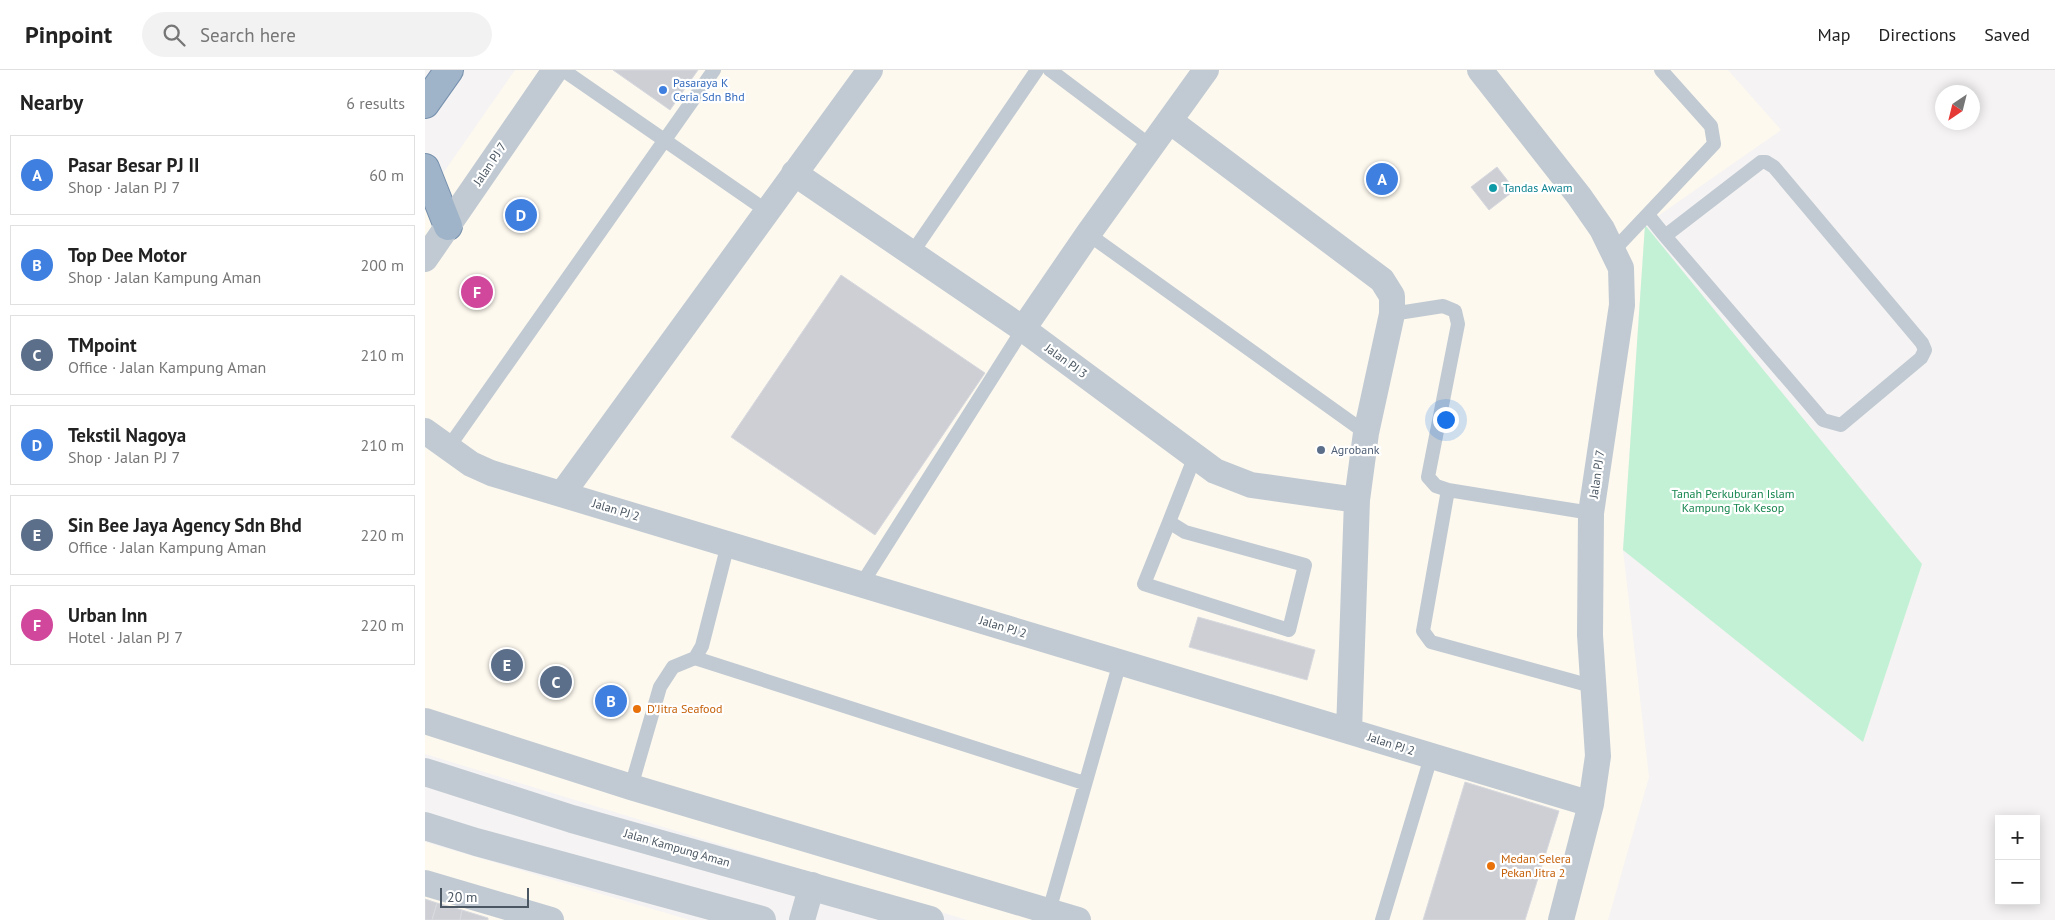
<!DOCTYPE html>
<meta charset="utf-8">
<style>
body{margin:0;font-family:"PT Sans",sans-serif;background:#f2f2f2;color:#222}
.controls{position:absolute;right:15px;bottom:15px;display:grid;overflow:hidden;border-radius:0px;box-shadow:0 2px 12px #0003}
.controls button{width:45px;height:45px;display:grid;place-items:center;padding:0;border:0;border-bottom:1px solid #e0e0e0;background:#fff;color:#222;font:25px sans-serif}
.compass{position:absolute;left:1510px;top:15px;width:45px;height:45px;border-radius:50%;background:#fff;box-shadow:0 2px 12px #0003;rotate:215deg}
.scale{position:absolute;left:15px;bottom:12px;width:89px;box-sizing:border-box;padding-left:5px;border:2px solid #4a5661;border-top:0;font-size:14px;line-height:18px;white-space:nowrap;color:#4a5661;-webkit-text-stroke:4px #fff;paint-order:stroke}
.you{position:absolute;left:1020px;top:349px;width:18px;height:18px;margin:-12px;border:4px solid #fff;border-radius:50%;background:#1a73e8;box-shadow:0 0 0 8px #1a73e833}
.badge{display:grid;place-items:center;width:32px;height:32px;border-radius:50%;background:#b45309;color:#fff;font-size:16px;font-weight:700}
.pin{position:absolute;translate:-50% -50%;border:2px solid #fff;box-shadow:0 1px 5px #0006}
.list{margin:0;padding:0;list-style:none}
h2{display:flex;justify-content:space-between;align-items:center;height:65px;margin:0;padding:0 20px;font-size:21px}
h2 small{font-size:16px;font-weight:400;color:#767676}
.list li{display:grid;grid-template-columns:32px 1fr auto;gap:15px;align-items:center;box-sizing:border-box;height:80px;margin:0 10px 10px;padding:0 10px;border:1px solid #e0e0e0;border-radius:0px}
.list b{display:block;font-size:19px;white-space:nowrap}
.list p{margin:0;font-size:16px;white-space:nowrap;color:#767676}
.list em{font-size:16px;font-style:normal;color:#767676}
.icon{flex:none;width:28px;height:28px;fill:none;stroke:currentColor;stroke-width:2;stroke-linecap:round;stroke-linejoin:round}
.map{position:relative;flex:none;width:1630px;height:850px;overflow:hidden}
header{display:flex;align-items:center;gap:30px;box-sizing:border-box;height:70px;padding:0 25px;background:#fff;border-bottom:1px solid #e0e0e0}
header strong{font-size:24px}
nav{display:flex;gap:28px;margin-inline-start:auto;font-size:18px}
.search{width:350px;height:45px;background:#f2f2f2;display:flex;align-items:center;gap:12px;box-sizing:border-box;padding:0 18px;border-radius:28px;color:#767676;font-size:19px}
main{display:flex}
aside{flex:1;background:#fff}
.map>svg:first-child{display:block}
.commercial{fill:#fdf9ef}
.green{fill:#c3f1d5}
.building{fill:#cdcfd5;stroke:#d7d9de}
.lines{fill:none;stroke-linecap:round;stroke-linejoin:round}
.trunk-casing{stroke:#7690ad;stroke-width:30}
.service{stroke:#c1cad2;stroke-width:14}
.minor{stroke:#c1cad2;stroke-width:26}
.tertiary{stroke:#c1cad2;stroke-width:28}
.trunk{stroke:#9fb4c9;stroke-width:28}
.shop-dot{fill:#3f7fe0;stroke:#fff;stroke-width:2}
.culture-dot{fill:#0f9aa8;stroke:#fff;stroke-width:2}
.service-dot{fill:#5c6f8a;stroke:#fff;stroke-width:2}
.food-dot{fill:#e8710a;stroke:#fff;stroke-width:2}
.labels{text-anchor:middle;stroke-width:4.5;stroke-linejoin:round;paint-order:stroke}
.shop-label{font-size:12px;fill:#366cbe;stroke:#fff;text-anchor:start}
.street-label{font-size:12px;fill:#4a5661;stroke:#fff}
.culture-label{font-size:12px;fill:#0d838f;stroke:#fff;text-anchor:start}
.service-label{font-size:12px;fill:#4e5e75;stroke:#fff;text-anchor:start}
.park-label{font-size:12px;fill:#17864f;stroke:#fff}
.food-label{font-size:12px;fill:#c56008;stroke:#fff;text-anchor:start}
</style>
<header>
<strong>Pinpoint</strong>
<div class="search"><svg class="icon" aria-label="search" viewBox="0 0 24 24"><circle cx="10" cy="10" r="6"/><path d="M15 15l6 6"/></svg>Search here</div>
<nav><a>Map</a><a>Directions</a><a>Saved</a></nav>
</header>
<main>
<aside>
<h2>Nearby<small>6 results</small></h2>
<ul class="list">
<li><span class="badge" style="background:#3f7fe0">A</span><div><b>Pasar Besar PJ II</b><p>Shop · Jalan PJ 7</p></div><em>60 m</em></li>
<li><span class="badge" style="background:#3f7fe0">B</span><div><b>Top Dee Motor</b><p>Shop · Jalan Kampung Aman</p></div><em>200 m</em></li>
<li><span class="badge" style="background:#5c6f8a">C</span><div><b>TMpoint</b><p>Office · Jalan Kampung Aman</p></div><em>210 m</em></li>
<li><span class="badge" style="background:#3f7fe0">D</span><div><b>Tekstil Nagoya</b><p>Shop · Jalan PJ 7</p></div><em>210 m</em></li>
<li><span class="badge" style="background:#5c6f8a">E</span><div><b>Sin Bee Jaya Agency Sdn Bhd</b><p>Office · Jalan Kampung Aman</p></div><em>220 m</em></li>
<li><span class="badge" style="background:#d1479c">F</span><div><b>Urban Inn</b><p>Hotel · Jalan PJ 7</p></div><em>220 m</em></li>
</ul>
</aside>
<div class="map">
<svg width="1630" height="850" viewBox="0 0 1630 850">
<rect width="100%" height="100%" fill="#f5f3f3"/>
<path class="commercial" d="M90,0h1213l53,60 -136,95 -22,325 26,227 -41,143h-641l-542,-166v-555z
M0,772l265,78h-265z"/>
<path class="green" d="M1220,155l277,339 -59,178 -240,-192z"/>
<path class="building" d="M188,0h85l-28,40z
M1072,97l18,23 -26,20 -18,-23z
M416,205l144,98 -110,162 -144,-98z
M773,547l117,33 -8,30 -118,-33z
M1040,712l94,29 -34,109h-102z
M0,829l12,4 -5,17h-7z
M12,833l25,7 -2,10h-28z
M37,840l26,8v2h-28z"/>
<g class="lines">
<defs>
<path id="trunk" d="M0,34l24,-34
M0,98l23,58"/>
</defs>
<use href="#trunk" class="trunk-casing"/>
<path class="service" d="M138,0l204,141
M625,0l101,76
M1223,145l17,21 158,184 18,5 80,-67 4,-8 -3,-7 -148,-176 -8,-5h-5l-96,74
M663,164l278,199
M1188,181l101,-107 -3,-18 -50,-56
M487,183l125,-183
M967,244l51,-8 12,5 3,13 -30,153 8,9 12,4 143,23
M23,378l266,-378
M1023,420l-25,141 8,11 164,45
M744,452l-25,62 145,46 16,-65 -120,-33 -16,-10 26,-66
M436,515l162,-256
M270,588l389,125
M206,717l29,-100 13,-20 22,-9 7,-12 26,-102
M624,841l71,-249
M957,850l49,-163"/>
<path class="minor" d="M1055,0l99,126 23,33 19,39 1,37 -31,208 -1,122 8,121 -7,48 -30,116
M745,51l212,159 10,16v18l-26,119 -9,67 -8,231
M369,103l229,156 192,142 36,14 106,15
M0,189l130,-189
M598,259l65,-95 118,-164
M0,361l46,33 20,9 1100,331
M137,424l308,-424
M0,651l206,66 447,133
M0,813l126,37
M377,850l10,-35"/>
<path class="tertiary" d="M0,702l147,47 358,101
M0,756l51,16 286,78"/>
<use href="#trunk" class="trunk"/>
</g>
<circle class="shop-dot" cx="238" cy="20" r="5"/>
<circle class="culture-dot" cx="1068" cy="118" r="5"/>
<circle class="service-dot" cx="896" cy="380" r="5"/>
<g class="food-dot">
<circle cx="212" cy="639" r="5"/>
<circle cx="1066" cy="796" r="5"/>
</g>
<g class="labels">
<g class="shop-label">
<text x="248" y="17">Pasaraya K<tspan x="248" dy="14">Ceria Sdn Bhd</tspan></text>
</g>
<g class="street-label">
<text transform="translate(65 94) rotate(-56)" y="4">Jalan PJ 7</text>
<text transform="translate(641 291) rotate(36)" y="4">Jalan PJ 3</text>
<text transform="translate(1172 404) rotate(-82)" y="4">Jalan PJ 7</text>
<text transform="translate(191 440) rotate(17)" y="4">Jalan PJ 2</text>
<text transform="translate(578 557) rotate(17)" y="4">Jalan PJ 2</text>
<text transform="translate(966 674) rotate(18)" y="4">Jalan PJ 2</text>
<text transform="translate(252 778) rotate(16)" y="4">Jalan Kampung Aman</text>
</g>
<g class="culture-label">
<text x="1078" y="122">Tandas Awam</text>
</g>
<g class="service-label">
<text x="906" y="384">Agrobank</text>
</g>
<g class="park-label">
<text x="1308" y="428">Tanah Perkuburan Islam<tspan x="1308" dy="14">Kampung Tok Kesop</tspan></text>
</g>
<g class="food-label">
<text x="222" y="643">D'Jitra Seafood</text>
<text x="1076" y="793">Medan Selera<tspan x="1076" dy="14">Pekan Jitra 2</tspan></text>
</g>
</g>
</svg>
<div class="controls">
<button>+</button>
<button>−</button>
</div>
<svg class="compass" viewBox="-18 -18 36 36"><path d="M0-13l5 13h-10z" fill="#e53935"/><path d="M0 13l5-13h-10z" fill="#767676"/></svg>
<div class="scale">20 m</div>
<div class="you"></div>
<div class="pin badge" style="left:957px;top:109px;background:#3f7fe0">A</div>
<div class="pin badge" style="left:186px;top:631px;background:#3f7fe0">B</div>
<div class="pin badge" style="left:131px;top:612px;background:#5c6f8a">C</div>
<div class="pin badge" style="left:96px;top:145px;background:#3f7fe0">D</div>
<div class="pin badge" style="left:82px;top:595px;background:#5c6f8a">E</div>
<div class="pin badge" style="left:52px;top:222px;background:#d1479c">F</div>
</div>
</main>
